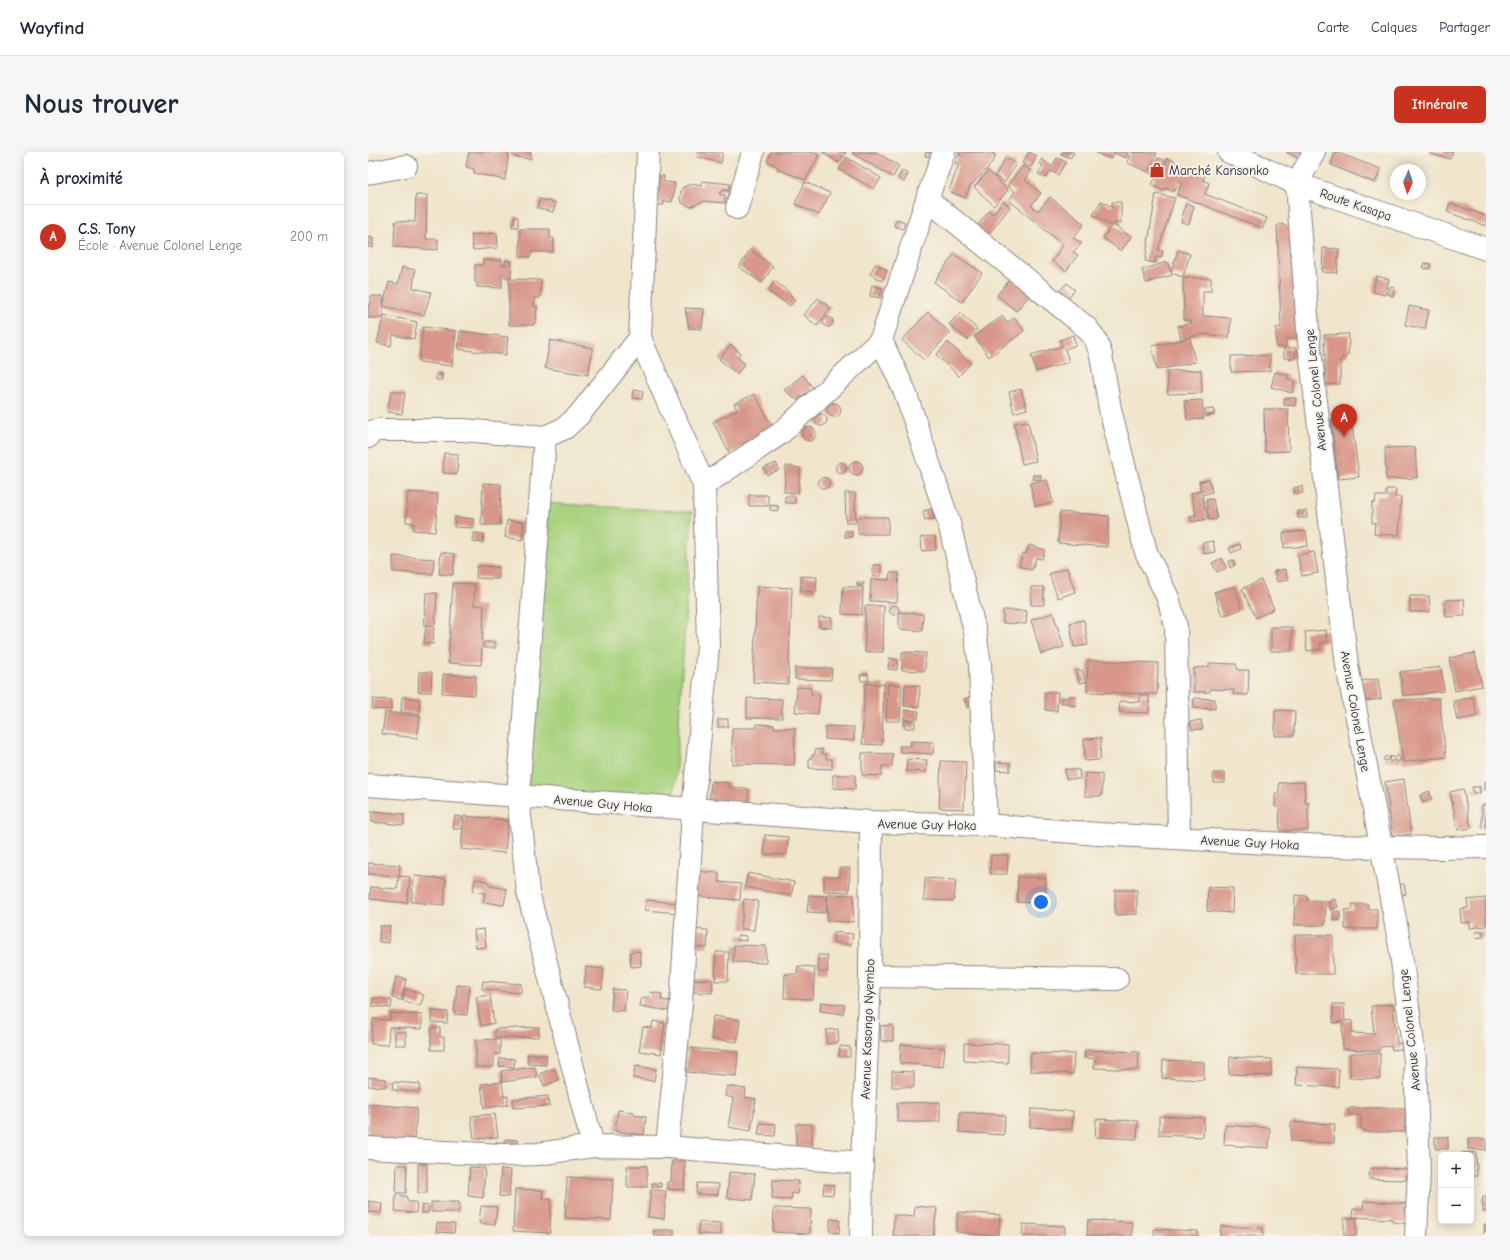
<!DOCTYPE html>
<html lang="fr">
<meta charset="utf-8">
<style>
body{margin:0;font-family:"Comic Neue",sans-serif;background:#f6f6f7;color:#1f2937}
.controls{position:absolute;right:12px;bottom:12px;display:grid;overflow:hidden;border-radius:6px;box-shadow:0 2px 10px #0003}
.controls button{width:36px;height:36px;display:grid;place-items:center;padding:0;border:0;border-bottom:1px solid #e0e1e3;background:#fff;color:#1f2937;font:20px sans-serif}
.compass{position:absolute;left:1022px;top:12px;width:36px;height:36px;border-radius:50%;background:#fff;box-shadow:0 2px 10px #0003;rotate:183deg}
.you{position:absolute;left:673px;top:750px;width:14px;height:14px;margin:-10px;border:3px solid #fff;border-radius:50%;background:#1a73e8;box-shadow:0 0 0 6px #1a73e833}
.badge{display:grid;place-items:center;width:26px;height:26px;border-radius:50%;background:#c8321e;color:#fff;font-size:13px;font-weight:700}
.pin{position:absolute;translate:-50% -33px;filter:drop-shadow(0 1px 2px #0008)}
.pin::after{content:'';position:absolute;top:21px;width:14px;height:12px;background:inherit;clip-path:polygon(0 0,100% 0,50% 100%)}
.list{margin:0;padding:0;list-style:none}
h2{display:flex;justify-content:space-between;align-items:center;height:52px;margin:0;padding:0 16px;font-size:17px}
h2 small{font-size:13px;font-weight:400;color:#747a83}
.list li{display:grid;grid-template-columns:26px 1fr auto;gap:12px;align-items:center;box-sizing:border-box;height:64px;padding:0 16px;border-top:1px solid #e0e1e3}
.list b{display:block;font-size:15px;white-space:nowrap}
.list p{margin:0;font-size:13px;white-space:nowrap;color:#747a83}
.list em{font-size:13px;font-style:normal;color:#747a83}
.map{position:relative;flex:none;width:1118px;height:1084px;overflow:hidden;border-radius:6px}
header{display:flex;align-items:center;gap:24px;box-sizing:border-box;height:56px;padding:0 20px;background:#fff;border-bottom:1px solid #e0e1e3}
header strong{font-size:19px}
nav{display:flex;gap:22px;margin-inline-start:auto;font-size:14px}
.intro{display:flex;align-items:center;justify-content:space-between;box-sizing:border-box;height:96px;padding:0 24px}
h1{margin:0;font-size:28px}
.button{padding:10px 18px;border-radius:6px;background:#c8321e;color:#fff;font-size:14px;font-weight:700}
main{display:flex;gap:24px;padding:0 24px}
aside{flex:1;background:#fff;border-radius:6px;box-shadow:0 2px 10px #0003}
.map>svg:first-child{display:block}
.grass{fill:#a8d27e;stroke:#657a5c}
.building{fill:#d8978a}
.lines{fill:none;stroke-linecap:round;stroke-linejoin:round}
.minor-casing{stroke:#898483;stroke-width:24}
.major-casing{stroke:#898483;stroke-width:24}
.minor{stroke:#fff;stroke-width:22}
.major{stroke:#fff;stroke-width:22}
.labels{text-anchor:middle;stroke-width:4;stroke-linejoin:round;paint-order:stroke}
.poi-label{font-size:13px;fill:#22223b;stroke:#f7f3e8;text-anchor:start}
.street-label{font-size:13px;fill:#22223b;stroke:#f7f3e8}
</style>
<header>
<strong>Wayfind</strong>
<nav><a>Carte</a><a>Calques</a><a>Partager</a></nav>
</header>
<div class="intro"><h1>Nous trouver</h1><a class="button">Itinéraire</a></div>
<main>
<aside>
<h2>À proximité<small></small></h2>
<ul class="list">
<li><span class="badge">A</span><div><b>C.S. Tony</b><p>École · Avenue Colonel Lenge</p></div><em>200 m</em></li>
</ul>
</aside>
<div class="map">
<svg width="1118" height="1084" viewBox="0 0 1118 1084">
<rect width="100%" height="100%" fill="#f7f3e8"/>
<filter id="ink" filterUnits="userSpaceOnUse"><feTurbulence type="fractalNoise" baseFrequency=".025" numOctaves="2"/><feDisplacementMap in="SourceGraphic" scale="8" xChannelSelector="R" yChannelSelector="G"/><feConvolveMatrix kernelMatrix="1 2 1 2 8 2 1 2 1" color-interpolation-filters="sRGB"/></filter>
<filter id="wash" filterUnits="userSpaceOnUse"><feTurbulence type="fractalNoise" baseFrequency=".012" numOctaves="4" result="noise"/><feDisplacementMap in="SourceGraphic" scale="16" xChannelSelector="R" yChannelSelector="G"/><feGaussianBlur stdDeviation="0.9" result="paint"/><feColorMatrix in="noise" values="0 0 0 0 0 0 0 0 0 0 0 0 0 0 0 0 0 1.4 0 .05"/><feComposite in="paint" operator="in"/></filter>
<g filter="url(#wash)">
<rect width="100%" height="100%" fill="#f0e5cb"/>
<path class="grass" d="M178,351l146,9 -18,289 -146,-9z"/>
<g id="blocks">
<path class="building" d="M101,0h40l-4,28 -31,-7v-4l-8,-2z
M145,0h18v7l-18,-2z
M330,0h25l-2,11 -24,-6z
M403,0h42l6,3 -13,25 -29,-11 1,-2 -11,-6z
M454,0h24l-7,11z
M485,0h23l23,14 -6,11 -41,-24z
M558,0h8l-1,5 -8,-1z
M589,0h34l5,4 -8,12 -18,18 -5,12 -16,-7 10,-27h-4l3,-9h4z
M661,0l8,4 -6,11 -9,-4z
M694,0h11l1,1 -4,5 -9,-4z
M727,0h33l-2,6 -12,-5 -3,6z
M763,0l26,1 -8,19 -22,-9z
M918,0h14l-2,6z
M967,0l46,17 -6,14 -44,-18z
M1062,0h23l-3,7 -21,-6z
M478,5l35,21 -7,11 -35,-20z
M638,6l10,6 -11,18 -10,-6z
M689,6l9,4 -8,13 -7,-4 -5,7 -8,-4 5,-8 -4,-3 3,-4 10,8z
M790,6l6,2 -6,15 3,1 6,-18 8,3v2l30,12 -2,5 6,3 -4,11 62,24 -4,10 -86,-33 5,-13 -3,-1 -4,10 -10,-3 -1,3 -12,-6 4,-9 -5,-2z
M655,14l8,5 -6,9 16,13 -10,13 7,5 12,-14 34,27 -11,14 9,5 -9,9 5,3 -12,16 -14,-10 11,-16 -54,-45 6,-8 -8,-6z
M534,19l6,3 -4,8 -6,-4z
M620,19l20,19 -14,16 -20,-19z
M291,24h5v6l11,1 -3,19 -8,-1v4h-6l-1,-5z
M334,29l28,3 -1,7 -4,-1 -6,3 2,2h4v8l-21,-2 -13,6 -9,-4 -2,-4 1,-8 2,-4 9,-3 10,2z
M437,30l25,11 -11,22 -24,-11z
M788,42l19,4 -17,52 5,1 -2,7 -5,-1 -1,6 -10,-2z
M48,43h11l-1,44h12v11l-44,-3 1,-26 20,1z
M172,47l16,4 -3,9 -16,-4z
M635,49l7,6 -26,33 -8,-13 13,-16 4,3z
M733,49l11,6v-5h9v21h-6l-1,2 17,12 -10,14 -18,-13 8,-12 -18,-11z
M818,51l8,3 -5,18 -8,-2z
M1082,51l36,13v10l-39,-14z
M147,64l3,1v10h-6z
M529,67l8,3 -2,7 -9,-3z
M914,72l12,7 3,108h-11v8h-10v-19l5,-1 -4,-101z
M152,77h30v9h4l-1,14h-22v5h-11z
M129,81l1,15 -25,2 -2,-15z
M0,85l5,1v10l-5,-1z
M955,96l16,1 -2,24 -15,-1z
M382,98l23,16 -11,17 -23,-16z
M810,98l12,4 -7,23 -12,-4 1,2 -26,8 -4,-13 25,-8 4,10z
M586,102l28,19 -20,29 -28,-20z
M115,108h19v5h3v-5l7,1 -1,17h-6v-4h-3v14l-25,-1v-4l-2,-1v-17h8z
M1056,111l7,1 -2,5 -6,-1z
M507,112l12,6 -5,11 -12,-7z
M34,115l13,3 -2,18 18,4 -7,23 -41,-9 6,-24 9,2z
M1008,124l13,3 -4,16 -12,-3z
M643,126l20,16 -15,17 -19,-16z
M819,126h24v13h-8v25l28,2 -2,19 -26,-3 -22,5 -3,-13 14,-3 -1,-2h-7l-1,-42z
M141,127l32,1 -1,18h-6v8h3l-1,17h-2v2h-25z
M407,129l16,13 -1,1 5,5 -5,6 -22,-15z
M699,131l8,7 -9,10 -8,-7z
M504,133l10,3 -2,10 -10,-2z
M1021,135l6,1 -2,8 -5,-2z
M3,144h12v22h-15v-14h3z
M450,146l13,10 -14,18 -13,-11z
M1041,154l20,4 -4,19 -20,-4z
M317,156l19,1 -2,20 -13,-1z
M560,160l22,21 -26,27 -22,-20z
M592,161l17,16 -10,11 -18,-16z
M16,163l33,7 -3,17 -21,-4 -2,11 -14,-3z
M635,164l4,7 7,-5 10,13 -35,26 -15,-21z
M455 170a5 5 0 1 1 10 0a5 5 0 1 1-10 0Z
M55,175l33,4 -4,35 -33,-4z
M92,179l48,6 -2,18 -48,-6z
M981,182l-1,21 -8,5v24l-14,1 -2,-50z
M705,183l3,10 -11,4 4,13 -33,10 -5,-17 31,-9 -2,-6z
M822,186l5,24 -38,8 -5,-24z
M182,188l43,8 -5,27 -43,-7z
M580,190l23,21 -12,13 -23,-21z
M363,193l9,8 -3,4 8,7 -8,10 -18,-15z
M916,196h12l-1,11 -11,-1z
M902,203v16l-39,1v-16z
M833,218l1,23 -34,1 -1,-23z
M907,220l13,3 -1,4 8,2 -3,12 -21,-6z
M68,222h6v6h-6z
M435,223l10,13 -16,12 -13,-10z
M653,237l6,20 -13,4 -5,-21z
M265,238l10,1 -1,8 -10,-1z
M23,239l14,2 -3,21 -14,-2z
M386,242l23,40 -18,5 -29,15 -17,-32 24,-12 -3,-6z
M916,246h12l-1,8 -11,-1z
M834,248l2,19 -17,1 -2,-19z
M459 258a7 7 0 1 1 14 0a7 7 0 1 1-14 0Z
M846,257v6l-8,1 -1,-6z
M896,257h24l1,42 -24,1z
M447 268a6 6 0 1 1 12 0a6 6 0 1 1-12 0Z
M983,265l8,60 -21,2 -7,-59z
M660,269l8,40 -14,3 -8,-41z
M434 282a7 7 0 1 1 14 0a7 7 0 1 1-14 0Z
M1047,295l2,31 -31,1 -1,-31z
M76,301l14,1 -1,20 -14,-1z
M481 316a7 7 0 1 1 14 0a7 7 0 1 1-14 0Z
M467.5 316a5.5 5.5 0 1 1 11 0a5.5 5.5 0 1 1-11 0Z
M408,311l3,7 -12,5 -3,-7z
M418,314l14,2 -2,25 -14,-1z
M665,323h8v5l-9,-1z
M450.5 331a5.5 5.5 0 1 1 11 0a5.5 5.5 0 1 1-11 0Z
M841,327l3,13 -10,3 6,24 -16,3 -2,-6 6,-1 -5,-22 10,-2 -2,-9z
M679,328l6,23 -18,3 -5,-23z
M115,331l18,1 -1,41h-19z
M934,334l1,7 -8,1 -1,-6z
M1018,337h10l-1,8h6l-2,38 -25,-1 1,-11h-3v-20h3l1,-7h10z
M40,340l30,2 -3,38 -22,-2 1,-7 -8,-1z
M477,341h10l1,30h-10z
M381,343h19v11h-19z
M417,344h10v7h-10z
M845,347l4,20 -8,1 -3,-20z
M402,353l8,1v5l-8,-1z
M564,357l2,10 -9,1 -2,-9z
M930,359h9v7h-9z
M692,360l49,4 -2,31 -49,-4z
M87,365l19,2 -1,9 -19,-1z
M490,365h30v17h-30z
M139,368l17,2 -2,18 -17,-3z
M477,379h7v6h-7z
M938,379l2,15 -24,2 -1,-15z
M105,381l11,1 -1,9 -11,-1z
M567,384l1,14 -14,1 -1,-14z
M845,389l2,11 -11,2 -2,-11z
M872,392l1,5 -10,4 -2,-5z
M661,393l16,5 -3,9 -6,-1 -4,12 -13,-4 4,-13 3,1z
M73,400l14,2 -2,21 -14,-1z
M946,400l4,21 -16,3 -4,-21z
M25,404l41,3 -1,15 -40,-2z
M854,406l4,10 -9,4 -5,-9z
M865,408l2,5 -5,3 -2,-6z
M505,413h8v11h-8z
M109,414l22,1 -1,12 -22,-1z
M699,416l8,24 -17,6 -9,-24z
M917,417l3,11 -11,2 -3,-11z
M522,421h9l-2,29 -27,-1 1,-22 18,1z
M433,424l16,1 -1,15 -15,-1z
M893,428l13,29 -18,9 -14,-29z
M489,430h7l-1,3h-6z
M85,431l22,1 -1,21 10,1 -3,59 -33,-2z
M389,434l35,2 -4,96 -35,-2z
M867,434l7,23 -20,7 -8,-24z
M475,435h20l-1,28 -20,-1z
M663,435h13v18h-13z
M58,441h11l-2,32h-11z
M1042,444h19l1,16h-20z
M1096,447l1,17 -19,1 -1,-17z
M521 458a5 5 0 1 1 10 0a5 5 0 1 1-10 0Z
M497,454h19l-1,46h-18z
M635,458l24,1 -1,13 -23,-1z
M531,460l24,2 -1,17 -23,-2z
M685,461l11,34 -23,7 -10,-34z
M451,465l13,1v10l-13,-1z
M716,468l4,25 -14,2 -4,-24z
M58,474l8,1 -1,17 -9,-1z
M903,475h21v24h-21z
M958,478l1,12 -7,1 1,6 -14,2 -2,-19z
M116,490h11v6h-11z
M534,500l24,1 -1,18 -23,-1z
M1107,501l7,33 -27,5 -6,-33z
M521,506l9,2 -1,10 -9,-1z
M720,508l70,3 -1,31 -70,-2z
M841,511l27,1 2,6h11l-1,25 -15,-1 1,-4 -24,-1v3h-16v-24l15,-1z
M1073,515l3,24 -41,5 -3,-24z
M427,516h37l-1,12 -36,-1z
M714,518l4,12 -7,1 -3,-12z
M51,520h13l-1,20h-13z
M75,522l33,2 -1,19 -33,-2z
M500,522l1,7h-8l-1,-6z
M1010,527l3,20 -19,2 -2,-20z
M497,532h19l-2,61 -20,-1z
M520,532l14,1 -2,36h-14z
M537,533l15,1 -1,21 -15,-1z
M429,535l14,1v6l9,1 -2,19 -23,-2z
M677,540h13l-1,19 -12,-1z
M772,543l9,1v17l-30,-1 1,-11 20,1z
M701,544h7v10l-7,-1v-2h-8v-6l8,1z
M34,545l18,2 -1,15 -18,-2z
M602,545l4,8 -7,3 -3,-9z
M1105,545l4,19 -20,4 -4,-19z
M379,546l35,1v19h-35z
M826,546l21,1v10l-21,-1z
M1071,546l7,59 -43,5 -9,-62z
M5,547l18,1v10l-19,-1z
M536,558l15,1 -1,8h-14z
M907,558l20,1 -1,25h-19z
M17,560l35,4 -3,22 -35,-4z
M350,567h10v8h-10z
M536,568l11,1v7h-11z
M833,568l2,9 -11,1 -2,-8z
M388,572l18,1v3h21l-1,37 -62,-1v-36h24z
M457,574l29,1v14l-29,-2z
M733,586l-1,22 -15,1 -1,-22z
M543,589l23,1 -1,12 -33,-2v-6h11z
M454,597v5h4v5h6v10l-23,-1v-10h3v-3h3v-5z
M494,601l31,1 -1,12h-10v10l-20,-1z
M1018,604l3,3 1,-3 4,2 4,-3 3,5 -3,2 -4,-2 -4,2 -1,-3 -4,2 -2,-2z
M539,607l20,1 -1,12 -20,-1z
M573,609l25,1 -2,47 -25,-1z
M628,610l14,1v8l-14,-1z
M697,617l14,1 1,9h-14z
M717,621l17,1v22h-17z
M845,621h12v10h-11z
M465,623h22v14l-22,-1z
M1036,627l7,55 -18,3 -8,-55z
M343,629l19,2 -1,4 20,2 -2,18 -38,-2z
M1118,629v9h-2v-8z
M936,630l1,21 3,-1v28l-28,1 -1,-24h-4v-14h4v-10z
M1104,635h8v6h-7z
M1095,637l8,39 -13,2 -8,-38z
M1061,639l3,8 -9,4 -3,-8z
M1114,653h4v22l-4,1z
M4,659l32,3v11l-32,-3z
M87,664l7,1 -1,12h-8z
M96,664l44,4 -3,33 -44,-4z
M397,683l23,2 -1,18 -23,-1z
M623,703h17l-1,19h-17z
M0,711l32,2 -1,11 -31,-2z
M472,716h10l-1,24 -25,-1v-15l16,1z
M327,719l24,2v9l22,2 -1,16 -47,-4z
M380,721l46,9 -3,14 -46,-9z
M31,724l11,1 -3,26 -37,-4 1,-12 26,2z
M46,724l32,3 -2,26 -33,-3z
M650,725l28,1 -1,25 -28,-1z
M557,726l31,2 -2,21 -30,-1z
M107,727l12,2 3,5 17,3 -3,16 -21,-3 2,-9 -12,-2z
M1036,732l2,10 -7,1 -1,-10z
M840,735l25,1 -1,25 -25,-2z
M747,738h22v24l-22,1z
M460,742l26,1 -1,27 -26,-1z
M441,743l18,1 -1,17 -19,-1z
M927,743l12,1v4l19,1 -1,24h-31z
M1118,746v28l-16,2v-6l-9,1 -1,-14 8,-1 -1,-8z
M376,747l14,2 -4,29 -13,-1z
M967,747l3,8 -7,3 -3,-8z
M278,748l33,3 -1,10 -33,-3z
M984,752h16v5h9v20h-32v-19l8,-1z
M965,759h7v9h-7z
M12,774h10l-1,17 -10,-1z
M116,777l2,18 -10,1 -2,-18z
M321,777l19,1 -1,18 -19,-2z
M1115,779l1,6 -8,1 -1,-6z
M466,780l19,2 -2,11 -18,-3z
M370,783l8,1v5l-9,-1z
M927,783h38v39h-37z
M366,793l32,1v17l-33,-1z
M272,799l1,15 -10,1 -1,-15z
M348,800h13l-1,29h-13z
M450,803h9l1,17h-10z
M430,814l17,1 -2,32 -29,-1 1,-24h12z
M218,815l18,2 -2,20 -18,-2z
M28,825l10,2 -4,21 -10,-2z
M324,827l21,1 -1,13 -22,-1z
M115,829l38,3v9l-39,-4z
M89,833l13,1 -3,29 -13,-1z
M38,837l18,6 -4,11 -18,-6z
M245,837l13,1 -2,21 -13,-1z
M282,840l12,2 -1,6 9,1 -1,10 -29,-5 2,-9 7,1z
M122,843l4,28 -13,3 -5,-29z
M5,846l19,2 -1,8 -19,-2z
M453,850l24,3 -2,9 -23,-3z
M965,852h11l1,17 7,-1v13l22,1 -3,-28 22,-2 4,40 4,-1 1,6 -10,1 -1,-4 -11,1 -1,4 -36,-2 -1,-27 -9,1z
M64,859l16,1 -1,11 -15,-1z
M22,861l32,2v14l-33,-2 -1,18 -17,-1 2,-25 17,1z
M345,864l27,4 -3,22 -26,-3z
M285,869l12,2 -4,31 -22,-3 4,-24 9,1z
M525,873v16h-12l-1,-15z
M171,875v10l-44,1v-9z
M63,876h9v9h4v13h-13z
M470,877l1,13 -12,2 -1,-14z
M27,880h11v13h-11z
M132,887v15h-6v13h-18v-27z
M596,891l44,1v19l-44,-2z
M533,892l44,4 -2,19 -43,-4z
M472,894l10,1v10h-11z
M320,896l50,4 -2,24 -50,-4z
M717,898l54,2 -1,18 -44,-2 1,-9 -11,-1z
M663,901l43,1 -1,20 -43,-3z
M982,901h30v26l-30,-1z
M160,902l19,1 -1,10 -18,-1z
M862,905l42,2 -1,17 -42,-2z
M132,906l15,1 -1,8 -15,-1z
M795,908l41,2v18l-42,-2z
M267,914l21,3 -2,12 -21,-3z
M167,915l2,10 -35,5 -1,-11z
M929,915l42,2 -1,18 -42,-2z
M186,916l5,12 -15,6 -5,-12z
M524,919l22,1v15h-22z
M0,925l18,2 -1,8 -17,-1z
M25,930l27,2 -1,8 -27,-2z
M134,930l2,15 4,-1v9l-24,3 -3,-24z
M359,934l19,3 -1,8 11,2 -5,32 -23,-4 5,-29 -8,-2z
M180,944l1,10 -36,2v-9z
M572,950v20h-43v-19z
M0,952l49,4 -3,37 -46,-4z
M981,956h56v24h-40v-3h-4v-14h-12z
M663,957l42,2 -1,18 -42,-2z
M250,958l16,2v3l12,2 -2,18 -29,-4z
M592,960l45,3 -1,20 -45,-3z
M127,962l3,23 -24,2 -3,-23z
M791,964l45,2 -1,19 -44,-2z
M728,967l42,2 -1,18 -42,-2z
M923,970l44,2 -1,19 -43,-2z
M392,971l16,1 -1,12 -17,-1z
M428,972h16v23h-16z
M857,973l45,3 -1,20 -45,-3z
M1067,985h13v12h-13z
M138,987l12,1 -1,13 -22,-2 1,-9 8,1z
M1100,987h18v11l-18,-1z
M1108,1000l1,24h-6v-21h-10l1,-2z
M304,1009h13l-1,29 -17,-1v-7h4z
M50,1012h9v29h-9z
M29,1013h10l-1,28h-10z
M259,1014h20v21h-20z
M102,1015l15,1 -2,30 -15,-2z
M1002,1016l37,1 -1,11 -37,-1z
M133,1017l10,1 -2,27 -10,-1z
M361,1020l26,2 -3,26 -25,-2z
M199,1025l46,2 -2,41 -46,-2z
M405,1028l26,1 -1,13 -6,-1 -1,7 -19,-1z
M284,1031h9v4h-9z
M329,1031l22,1 -1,11 -22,-1z
M456,1032l10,1 -1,10 -10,-1z
M147,1037l28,1 -1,9h9l-1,34 -37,-2z
M283,1038l15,1 -2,28 -16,-2z
M28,1043l10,1 2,6h9l-1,11 -21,-2z
M1115,1045h3v7h-4z
M0,1049l14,2 -1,10 -13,-1z
M996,1049l48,3 -2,20 -18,-2v-3l-40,-2 1,-8h10z
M63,1050h28v10h-28z
M54,1053l7,1 -1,7h-7z
M113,1054l16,1 -2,18 -16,-2z
M547,1054l22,2 -4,28h-40l1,-21 20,2z
M1115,1054l3,1v5h-3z
M406,1056l37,1 -1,25 -37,-2z
M590,1060l42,3 -2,21 -42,-4z
M976,1066h12v18h-12z
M462,1067l10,1 -1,13 -9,-1z
M720,1068l44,2v14h-45z
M331,1070l22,1v12l-23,-1z
M69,1071l18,1 -1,9 -18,-1z
M655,1072l42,2v10h-43z
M1116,1072h2v12h-1z
M853,1074l42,2v8h-43z
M786,1077l44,2v5h-44z
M286,1078h20v6h-20z"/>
</g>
</g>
<g filter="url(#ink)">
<use href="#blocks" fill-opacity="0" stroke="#898483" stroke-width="1"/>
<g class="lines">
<defs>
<path id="minor" d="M576,0l-17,47 -46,141 24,52 44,131 26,109 5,33 6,160
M946,0l-17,32 12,158 38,323 53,281 15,114 4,110 -3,66
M0,21l38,-7
M559,47l160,129 9,12 5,15 9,54 36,143 22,46 8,28 3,212
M369,56l16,-56
M272,186l64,147 4,161 -15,164 -12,194 -14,143
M0,285l5,-6 6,-1h84l82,7 20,-9 14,-13 61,-77 8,-186
M177,285l-27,359 10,96 65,254
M336,333l77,-52 100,-93
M0,633l503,37 115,3 112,9 226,12 118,2 44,-1
M502,824l247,3
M0,996l135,7 35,-1 55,-8 74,1 195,16
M493,1084l1,-73 8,-187 1,-154"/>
<path id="major" d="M861,0l68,32 189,65"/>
</defs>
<use href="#minor" class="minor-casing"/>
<use href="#major" class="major-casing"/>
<use href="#minor" class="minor"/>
<use href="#major" class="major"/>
</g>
</g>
<defs>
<symbol id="shop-bare" viewBox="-9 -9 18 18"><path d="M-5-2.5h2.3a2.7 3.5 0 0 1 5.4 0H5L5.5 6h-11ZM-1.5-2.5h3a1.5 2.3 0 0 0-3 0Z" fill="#c8321e" stroke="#f7f3e8" stroke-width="2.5" paint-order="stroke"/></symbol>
</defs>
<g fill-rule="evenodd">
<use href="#shop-bare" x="778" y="7" width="22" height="22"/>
</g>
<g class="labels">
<g class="poi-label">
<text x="801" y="23">Marché Kansonko</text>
</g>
<g class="street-label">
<text transform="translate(988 52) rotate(19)" y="5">Route Kasapa</text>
<text transform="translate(947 238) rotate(-96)" y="5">Avenue Colonel Lenge</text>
<text transform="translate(988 559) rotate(80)" y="5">Avenue Colonel Lenge</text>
<text transform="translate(235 651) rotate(5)" y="5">Avenue Guy Hoka</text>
<text transform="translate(559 672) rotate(1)" y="5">Avenue Guy Hoka</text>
<text transform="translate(882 690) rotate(3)" y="5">Avenue Guy Hoka</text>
<text transform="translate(499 877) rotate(-88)" y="5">Avenue Kasongo Nyembo</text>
<text transform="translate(1041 878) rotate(-96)" y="5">Avenue Colonel Lenge</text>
</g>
</g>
</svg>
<div class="controls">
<button>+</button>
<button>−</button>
</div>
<svg class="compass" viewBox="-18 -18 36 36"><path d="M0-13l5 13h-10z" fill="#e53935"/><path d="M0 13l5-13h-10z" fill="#747a83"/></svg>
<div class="you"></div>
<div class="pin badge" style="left:976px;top:285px">A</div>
</div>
</main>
